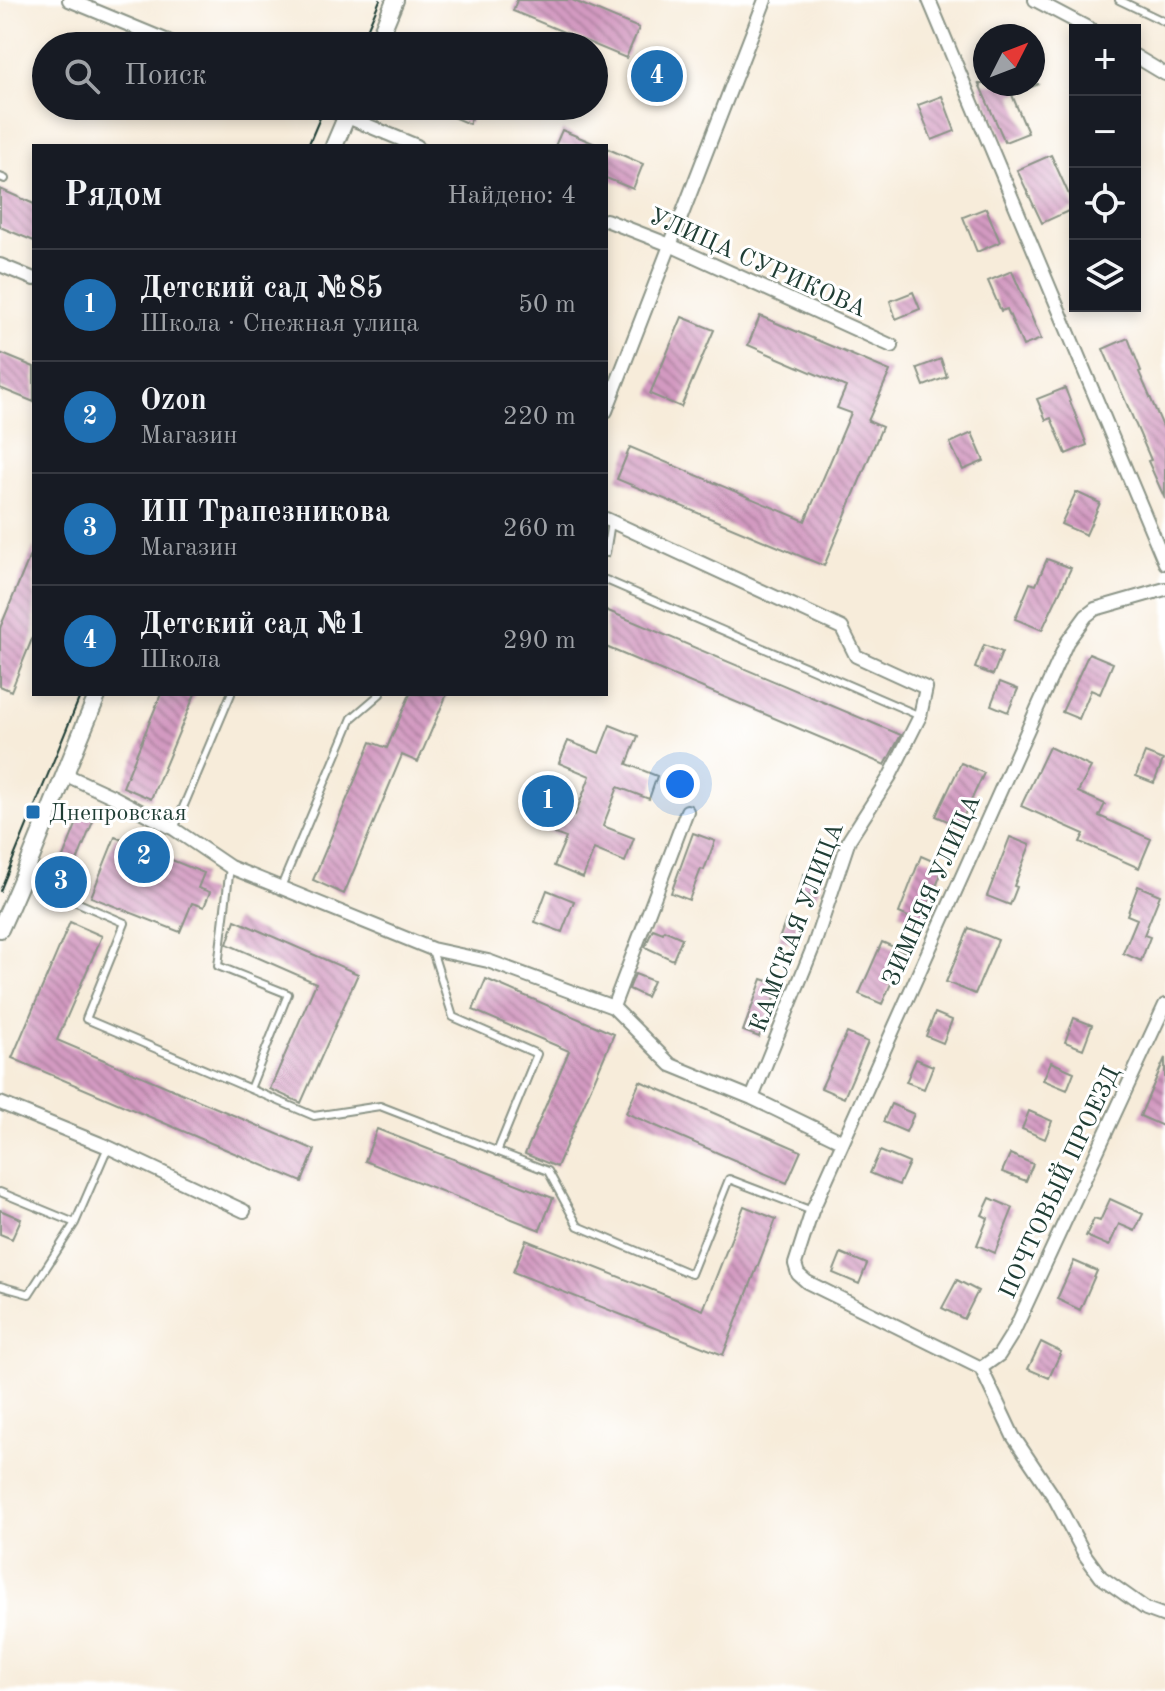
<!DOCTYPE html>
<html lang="ru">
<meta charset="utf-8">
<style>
body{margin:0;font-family:"Old Standard TT",serif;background:#242831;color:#f1f3f6}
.controls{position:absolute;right:24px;top:24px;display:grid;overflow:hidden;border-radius:0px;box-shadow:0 4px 12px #0003}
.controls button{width:72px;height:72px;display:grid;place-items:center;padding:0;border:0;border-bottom:2px solid #363941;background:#171b24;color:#f1f3f6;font:40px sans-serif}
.compass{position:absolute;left:973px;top:24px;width:72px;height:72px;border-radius:50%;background:#171b24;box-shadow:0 4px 12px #0003;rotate:48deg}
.you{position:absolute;left:680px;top:784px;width:28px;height:28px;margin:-20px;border:6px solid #fff;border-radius:50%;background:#1a73e8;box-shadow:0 0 0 12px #1a73e833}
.badge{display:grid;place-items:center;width:52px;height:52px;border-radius:50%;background:#1f6fb2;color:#fff;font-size:26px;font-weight:700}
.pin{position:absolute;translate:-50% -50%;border:4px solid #fff;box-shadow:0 2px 8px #0006}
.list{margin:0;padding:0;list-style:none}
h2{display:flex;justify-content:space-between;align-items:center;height:104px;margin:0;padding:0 32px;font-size:34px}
h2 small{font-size:26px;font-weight:400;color:#9ea1a6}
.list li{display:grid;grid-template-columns:52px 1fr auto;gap:24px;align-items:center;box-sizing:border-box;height:112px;padding:0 32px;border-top:2px solid #363941}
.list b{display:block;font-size:30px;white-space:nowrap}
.list p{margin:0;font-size:26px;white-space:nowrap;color:#9ea1a6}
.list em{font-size:26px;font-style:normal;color:#9ea1a6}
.icon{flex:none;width:44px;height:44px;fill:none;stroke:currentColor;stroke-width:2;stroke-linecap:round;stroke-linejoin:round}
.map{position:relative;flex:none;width:1165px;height:1691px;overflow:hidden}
.search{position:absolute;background:#171b24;box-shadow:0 4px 12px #0003;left:32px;top:32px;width:576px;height:88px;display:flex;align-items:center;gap:20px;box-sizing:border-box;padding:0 28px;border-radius:44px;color:#9ea1a6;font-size:30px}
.panel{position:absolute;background:#171b24;box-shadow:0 4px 12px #0003;left:32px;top:144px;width:576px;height:552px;border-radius:0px}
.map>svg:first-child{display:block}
.building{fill:url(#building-back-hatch)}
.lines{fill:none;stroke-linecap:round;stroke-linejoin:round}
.service-casing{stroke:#8b9487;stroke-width:10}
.minor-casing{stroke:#8b9487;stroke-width:16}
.tertiary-casing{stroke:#8b9487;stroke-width:20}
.service{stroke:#fff;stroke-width:6}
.minor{stroke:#fff;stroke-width:12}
.tertiary{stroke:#fff;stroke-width:16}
.tram{stroke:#1f3d34;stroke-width:2}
.poi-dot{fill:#1f6fb2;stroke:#fff;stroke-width:3}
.labels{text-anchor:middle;stroke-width:6;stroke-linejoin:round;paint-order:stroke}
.street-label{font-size:24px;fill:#1f3d34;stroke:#fff}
.poi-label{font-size:24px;fill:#1f3d34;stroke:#fff;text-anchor:start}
</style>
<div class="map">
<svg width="1165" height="1691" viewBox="0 0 1165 1691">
<defs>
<pattern id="building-back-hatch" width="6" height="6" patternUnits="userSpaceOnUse" patternTransform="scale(2)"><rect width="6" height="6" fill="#d39ac1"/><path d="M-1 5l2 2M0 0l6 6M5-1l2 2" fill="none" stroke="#ab7f9e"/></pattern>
</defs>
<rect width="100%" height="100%" fill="#fff"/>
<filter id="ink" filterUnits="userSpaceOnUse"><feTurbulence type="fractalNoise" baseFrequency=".0125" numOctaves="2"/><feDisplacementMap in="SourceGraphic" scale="16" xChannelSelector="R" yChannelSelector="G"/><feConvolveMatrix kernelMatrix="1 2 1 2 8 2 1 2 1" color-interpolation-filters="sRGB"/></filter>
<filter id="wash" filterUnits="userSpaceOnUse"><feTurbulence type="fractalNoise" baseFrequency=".006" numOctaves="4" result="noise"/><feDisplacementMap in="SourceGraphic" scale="32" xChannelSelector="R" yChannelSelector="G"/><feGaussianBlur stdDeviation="1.8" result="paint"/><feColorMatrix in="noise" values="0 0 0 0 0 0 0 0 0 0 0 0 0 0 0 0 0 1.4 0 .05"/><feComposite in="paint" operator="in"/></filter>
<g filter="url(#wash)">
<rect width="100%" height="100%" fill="#f7ecda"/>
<g id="blocks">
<path class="building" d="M517,0h55l67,28 -13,30 -113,-47z
M979,84h60l-27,11 16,38 -23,9z
M942,96l13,35 -23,9 -14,-35z
M427,106h50l-8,18z
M562,130l38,16h-45z
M606,148l37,16 -10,25 -27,-11z
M1051,155l24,53 -33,15 -25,-53z
M0,189l34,15v37l-34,-14z
M986,208l14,34 -23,10 -14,-35z
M1012,271l29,68 -18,7 -16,-37 -6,2 -13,-30z
M913,292l7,17 -24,10 -6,-18z
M760,316l130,55 -22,50 14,6 -58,139 -207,-87 13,-32 175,74 46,-108 -14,-5 9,-21 -98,-42z
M682,317l32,13 -33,77 -31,-13z
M1128,338l13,33 -2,1 26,59v68l-17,-38 3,-1 -48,-111z
M0,353l34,14v35l-34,-14z
M941,359l6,18 -23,9 -7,-18z
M1065,388l22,57 -21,9 -15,-36 -5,2 -9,-21z
M972,433l12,28 -21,9 -13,-27z
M1076,492l24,11 -14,32 -25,-11z
M34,546v88l-23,57 -11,-5v-58z
M1047,559l24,9 -29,62 -27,-11 15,-36 6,2z
M606,610l295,125 -16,30 -279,-118z
M984,645l18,7 -9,23 -18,-7z
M1089,653l24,10 -13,31 -9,-4 -12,29 -17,-7z
M1000,682l18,7 -10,23 -17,-7z
M161,694h34l-44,105 -28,-12z
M410,694h37l-29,68 -16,-7 -58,139 -31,-14 58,-138 16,6z
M610,725l28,11 -11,28 30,12 -8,23 -31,-12 -15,39 31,12 -9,24 -31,-13 -11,29 -29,-12 12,-28 -33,-12 9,-24 33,13 15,-39 -31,-13 9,-22 31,12z
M1049,747l42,20 -13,25 27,12 -6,12 52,23 -12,29 -59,-26 4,-8 -63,-28z
M1145,753l18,7 -9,23 -18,-7z
M961,763l23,10 -25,53 -23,-10z
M98,809l-33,82 -13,-6 28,-70z
M693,833l22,8 -11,29 -3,-1 -12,31 -18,-7z
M115,837l89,36 -6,15 12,4 -6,15 -12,-4 -12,29 -89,-35z
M1010,837l20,8 -16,41 3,1 -7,18 -23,-9z
M921,856l23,10 -22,57 -23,-10z
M804,874l18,6 -7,18 -17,-6z
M1138,886l22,9 -16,40 6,2 -9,24 -18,-8 14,-34 -10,-4z
M547,890l27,11 -12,31 -27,-10z
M235,920l123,54 -57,129 -31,-14 46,-106 -89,-39z
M786,920l18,6 -8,19 -17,-6z
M70,922l32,14 -45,104 258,110 -13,32 -290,-124z
M969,928l29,12 -23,54 -29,-12z
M653,929l10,4 1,-3 18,8 -9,22 -28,-13z
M882,942l23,10 -23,52 -23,-10z
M635,974l18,7 -7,16 -17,-8z
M486,979l128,55 -57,133 -32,-13 44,-103 -96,-41z
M762,979l18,6 -21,52 -16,-6z
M935,1013l17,7 -9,23 -17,-7z
M1074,1018l18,7 -9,24 -18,-7z
M847,1033l21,9 -24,56 -23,-10z
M1165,1058v69l-25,-11z
M916,1059l17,7 -9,23 -18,-7z
M1051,1062l23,10 -7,18 -24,-10z
M640,1081l161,70 -14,32 -161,-70z
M891,1104l23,10 -8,18 -23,-10z
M1029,1111l23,10 -7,18 -23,-10z
M377,1129l176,69 -13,32 -175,-69z
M880,1151l29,12 -10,22 -29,-12z
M1010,1154l23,10 -7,17 -24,-9z
M990,1198l23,10 -18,45 -18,-8 11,-27 -6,-3z
M1110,1199l33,15 -8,17 -16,-7 -10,22 -23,-10 8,-17 6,2z
M744,1206l32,13 -53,136 -210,-83 13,-32 177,70z
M0,1210l21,9 -9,20 -12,-5z
M841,1253l26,11 -8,20 -26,-11z
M1074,1261l23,10 -17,39 -23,-11z
M957,1280l21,11 -14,28 -22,-11z
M1041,1342l20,10 -12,26 -21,-9z"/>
</g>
</g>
<g filter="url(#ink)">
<use href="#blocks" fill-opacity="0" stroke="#8b9487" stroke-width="2"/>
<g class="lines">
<defs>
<path id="service" d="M1119,0l46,22
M0,177l5,2
M606,553l5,-31
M606,580l314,136
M174,829l57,-135
M230,867l-12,99 70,28 -38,95
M23,879l102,44 -39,96 228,97 66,-10 168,65 30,55 113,48 38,-95 83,32
M281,887l71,-169 28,-24
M432,950l21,67 84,37 -40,98
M0,1192l75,31 33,-76
M0,1286l29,8 46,-71"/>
<path id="minor" d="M69,0l111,46
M929,0l236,563
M1035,0l57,30
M1135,56l30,18
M321,106l96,40
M606,220l64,25 222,101
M0,265l34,14
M606,411l159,-411
M606,519l236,109 14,28 70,32 -6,28 -30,60 -41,64 -35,105 -62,153
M1165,589l-70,20 -9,7 -19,26 -255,569 -17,53 3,10 9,8 174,86 32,68 41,61 31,58 16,22 45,32 19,7
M64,774l50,23 60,32 56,38 202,82 56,12 125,46 58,58 81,33 91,44
M613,1007l74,-196
M0,1103l108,44 136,64
M981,1368l18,-13 15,-24 151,-326"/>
<path id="tertiary" d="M376,46l19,-46
M334,146l17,-40
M0,929c36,-77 64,-157 98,-235"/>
</defs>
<use href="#service" class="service-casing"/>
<use href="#minor" class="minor-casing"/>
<use href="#tertiary" class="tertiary-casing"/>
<use href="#service" class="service"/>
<use href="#minor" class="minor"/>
<use href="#tertiary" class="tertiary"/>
<path class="tram" d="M360,46l20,-46
M308,146l17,-40
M0,891l81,-197"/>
</g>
</g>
<rect class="poi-dot" x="25" y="804" width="16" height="16" rx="4"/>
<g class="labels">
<g class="street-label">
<text transform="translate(758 262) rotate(24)" y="8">УЛИЦА СУРИКОВА</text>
<text transform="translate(931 890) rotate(-66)" y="8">ЗИМНЯЯ УЛИЦА</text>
<text transform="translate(796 927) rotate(-69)" y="8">КАМСКАЯ УЛИЦА</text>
<text transform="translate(1059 1182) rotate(-65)" y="8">ПОЧТОВЫЙ ПРОЕЗД</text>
</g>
<g class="poi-label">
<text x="49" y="820">Днепровская</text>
</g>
</g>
</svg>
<div class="controls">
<button>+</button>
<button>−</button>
<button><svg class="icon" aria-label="locate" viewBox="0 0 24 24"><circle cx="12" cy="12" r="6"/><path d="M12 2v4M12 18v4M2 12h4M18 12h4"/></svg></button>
<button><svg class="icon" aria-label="layers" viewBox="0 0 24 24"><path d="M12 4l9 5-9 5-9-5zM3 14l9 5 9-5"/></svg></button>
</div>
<svg class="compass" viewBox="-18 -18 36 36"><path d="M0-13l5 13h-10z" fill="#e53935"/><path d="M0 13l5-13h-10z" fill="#9ea1a6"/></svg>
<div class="you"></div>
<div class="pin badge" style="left:548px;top:801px">1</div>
<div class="pin badge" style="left:144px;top:857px">2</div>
<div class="pin badge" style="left:61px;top:882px">3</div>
<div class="pin badge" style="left:657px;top:76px">4</div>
<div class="search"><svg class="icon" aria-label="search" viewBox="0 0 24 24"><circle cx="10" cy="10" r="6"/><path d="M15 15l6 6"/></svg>Поиск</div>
<section class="panel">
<h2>Рядом<small>Найдено: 4</small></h2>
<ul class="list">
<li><span class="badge">1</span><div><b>Детский сад №85</b><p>Школа · Снежная улица</p></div><em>50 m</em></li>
<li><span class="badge">2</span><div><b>Ozon</b><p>Магазин</p></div><em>220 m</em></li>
<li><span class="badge">3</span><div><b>ИП Трапезникова</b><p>Магазин</p></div><em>260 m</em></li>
<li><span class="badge">4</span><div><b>Детский сад №1</b><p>Школа</p></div><em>290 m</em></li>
</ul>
</section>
</div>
